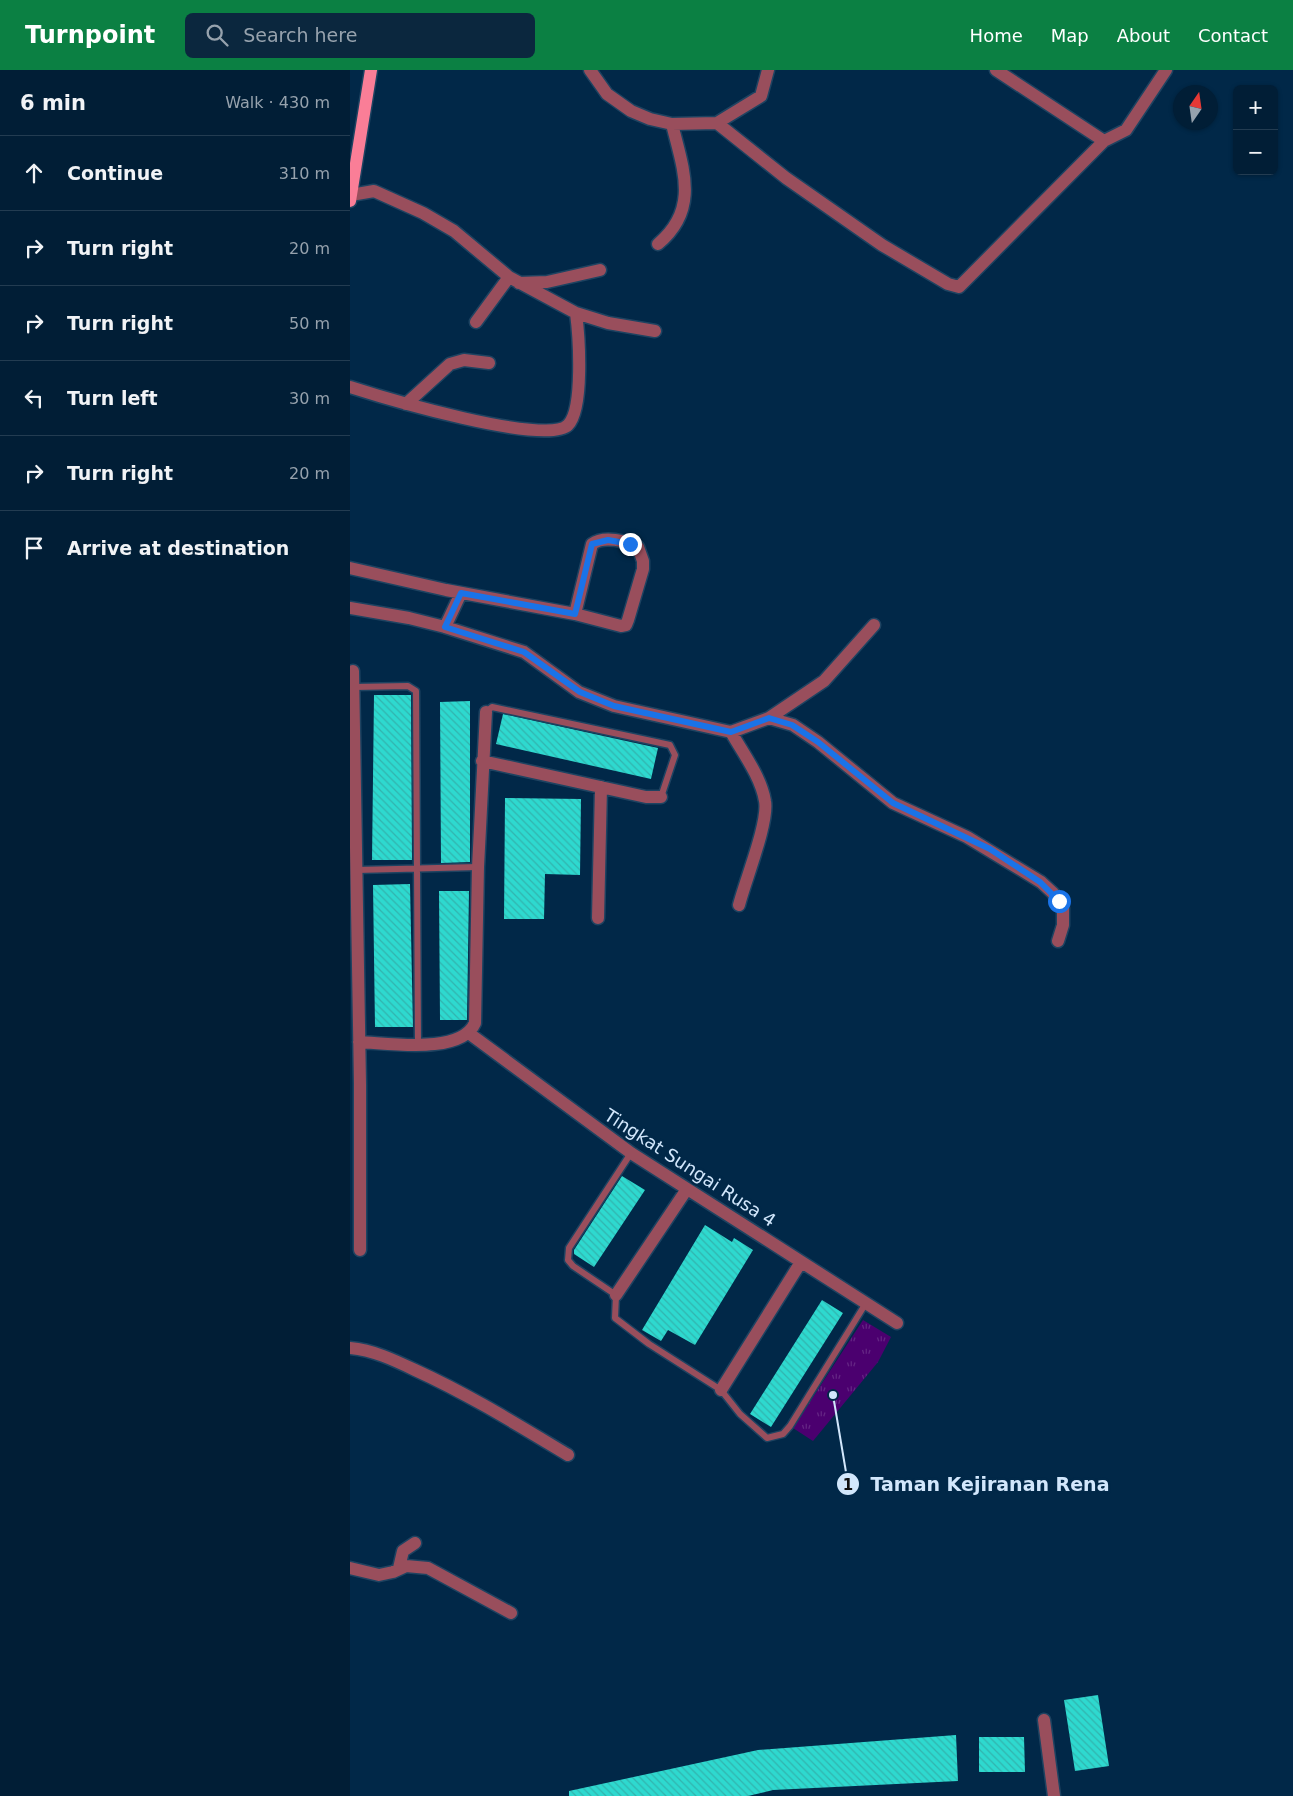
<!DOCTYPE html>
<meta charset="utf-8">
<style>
body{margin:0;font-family:"DejaVu Sans",sans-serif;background:#0b273e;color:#f1f3f6}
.controls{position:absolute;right:15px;top:15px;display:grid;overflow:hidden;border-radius:8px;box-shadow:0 1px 4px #0004}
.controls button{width:45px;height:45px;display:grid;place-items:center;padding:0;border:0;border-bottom:1px solid #233c51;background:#011e36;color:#f1f3f6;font:25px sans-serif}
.compass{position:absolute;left:823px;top:15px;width:45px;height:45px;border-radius:50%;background:#011e36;box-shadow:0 1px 4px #0004;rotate:13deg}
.stop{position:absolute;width:15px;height:15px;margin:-11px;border:4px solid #1a73e8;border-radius:50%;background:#fff}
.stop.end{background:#1a73e8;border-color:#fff;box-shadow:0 1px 5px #0008}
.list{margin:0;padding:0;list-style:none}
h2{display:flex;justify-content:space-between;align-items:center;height:65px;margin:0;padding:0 20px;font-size:21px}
h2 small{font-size:16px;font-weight:400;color:#96a2ad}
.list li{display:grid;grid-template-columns:32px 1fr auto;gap:15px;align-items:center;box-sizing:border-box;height:75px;padding:0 20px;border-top:1px solid #233c51}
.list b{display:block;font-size:19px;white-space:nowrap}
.list em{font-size:16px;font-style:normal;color:#96a2ad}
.icon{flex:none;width:28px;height:28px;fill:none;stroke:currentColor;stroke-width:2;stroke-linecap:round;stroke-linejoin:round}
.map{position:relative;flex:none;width:943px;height:1726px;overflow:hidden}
header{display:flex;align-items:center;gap:30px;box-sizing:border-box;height:70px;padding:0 25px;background:#0b8043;color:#fff}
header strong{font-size:24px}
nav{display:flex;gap:28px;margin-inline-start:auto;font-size:18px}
.search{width:350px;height:45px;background:#0b273e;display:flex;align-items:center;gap:12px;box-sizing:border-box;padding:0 18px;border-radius:8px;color:#96a2ad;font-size:19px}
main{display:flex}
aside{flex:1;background:#011e36}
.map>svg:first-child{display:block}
.grass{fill:url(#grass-tufts)}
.building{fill:url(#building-back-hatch)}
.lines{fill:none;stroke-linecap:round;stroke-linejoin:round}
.lane-casing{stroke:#1e4361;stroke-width:9}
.street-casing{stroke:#1e4361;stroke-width:15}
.primary-casing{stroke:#1e4361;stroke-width:15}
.lane{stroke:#994e5c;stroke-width:6}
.street{stroke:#994e5c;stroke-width:12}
.primary{stroke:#fa7e97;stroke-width:12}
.route{stroke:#1a73e8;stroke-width:6}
.labels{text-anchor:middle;stroke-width:5;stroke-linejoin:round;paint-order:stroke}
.street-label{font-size:18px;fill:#d2e7fc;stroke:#012848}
.leader{fill:none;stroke:#d2e7fc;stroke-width:2}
.callout-dot{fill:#d2e7fc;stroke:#012848;stroke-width:2}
.mark-label{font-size:15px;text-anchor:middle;font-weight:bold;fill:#111}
.callout-label{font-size:19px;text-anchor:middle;font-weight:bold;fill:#d2e7fc;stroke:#012848;stroke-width:5;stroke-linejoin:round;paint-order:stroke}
</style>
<header>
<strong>Turnpoint</strong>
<div class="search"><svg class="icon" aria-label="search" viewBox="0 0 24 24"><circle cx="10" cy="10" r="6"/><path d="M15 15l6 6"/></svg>Search here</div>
<nav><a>Home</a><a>Map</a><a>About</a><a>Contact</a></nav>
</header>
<main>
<aside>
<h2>6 min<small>Walk · 430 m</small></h2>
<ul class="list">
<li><svg class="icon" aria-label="ahead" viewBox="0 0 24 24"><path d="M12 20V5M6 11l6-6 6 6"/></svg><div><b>Continue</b></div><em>310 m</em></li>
<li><svg class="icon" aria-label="right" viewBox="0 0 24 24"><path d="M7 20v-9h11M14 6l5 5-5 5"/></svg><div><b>Turn right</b></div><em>20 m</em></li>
<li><svg class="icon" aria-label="right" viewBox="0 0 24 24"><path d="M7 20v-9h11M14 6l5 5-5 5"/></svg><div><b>Turn right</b></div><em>50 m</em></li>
<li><svg class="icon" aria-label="left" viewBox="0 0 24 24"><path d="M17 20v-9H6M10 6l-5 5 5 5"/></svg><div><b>Turn left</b></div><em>30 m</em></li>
<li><svg class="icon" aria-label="right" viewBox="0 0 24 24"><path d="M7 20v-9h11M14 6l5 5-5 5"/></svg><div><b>Turn right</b></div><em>20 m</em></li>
<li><svg class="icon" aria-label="arrive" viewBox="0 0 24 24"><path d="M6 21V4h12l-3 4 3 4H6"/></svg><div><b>Arrive at destination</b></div></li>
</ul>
</aside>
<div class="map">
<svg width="943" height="1726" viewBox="0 0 943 1726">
<defs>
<pattern id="grass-tufts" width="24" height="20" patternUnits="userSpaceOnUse" patternTransform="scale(1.25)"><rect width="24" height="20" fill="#4b006f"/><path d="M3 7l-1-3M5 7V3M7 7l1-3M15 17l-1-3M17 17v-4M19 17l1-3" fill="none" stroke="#642584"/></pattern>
<pattern id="building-back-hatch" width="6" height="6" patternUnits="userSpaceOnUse" patternTransform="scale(1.25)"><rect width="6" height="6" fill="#2ed9cf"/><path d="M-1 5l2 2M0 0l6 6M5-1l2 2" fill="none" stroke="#32b4ae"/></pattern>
</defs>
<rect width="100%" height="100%" fill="#012848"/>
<path class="grass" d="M513,1250l28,17 -13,25 -65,79 -20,-13z"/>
<path class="building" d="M24,625h37l1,165h-40z
M120,631v161l-29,1 -1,-161z
M153,644l155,34 -7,31 -155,-35z
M155,728l76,1 -1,76 -35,-1 -1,45h-40z
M60,814l3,143h-38l-2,-142z
M89,821h30l-2,129h-27z
M272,1106l23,14 -51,77 -20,-13v-4z
M355,1155l27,17 2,-4 19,12 -58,95 -27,-15 -7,11 -19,-11z
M472,1230l21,13 -72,114 -21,-13z
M748,1625l11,71 -34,5 -11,-71z
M606,1665l2,46 -185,9 -25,6h-179v-5l189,-41z
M629,1667h45l1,35h-46z"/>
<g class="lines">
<defs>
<path id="lane" d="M4,617l54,-1 8,5 2,353
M136,642l6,-5 178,38 5,10 -14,42
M6,800l122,-3
M281,1083l-62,95 -1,12 5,6 43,29 -1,23 34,26 72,46 19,24 27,24 16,-4 7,-8 76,-123"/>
<path id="street" d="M240,0l17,24 24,17 19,8 22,5 45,-1 69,55 96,67 66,39 11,3 145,-146 22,-11 40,-60
M646,0l108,71
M367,53l44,-27 7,-26
M1,125l23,-4 49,22 31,18 55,46 67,36 32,10 47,8
M308,174c42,-35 25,-75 14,-120
M169,213l28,-1 53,-12
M126,252l33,-45
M0,317c31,10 197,60 218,38 16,-16 11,-89 8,-112
M56,334l44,-40 14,-4 25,3
M0,498l96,22 129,24 46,12 5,-1 2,-5 15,-51v-8l-5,-14c-12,-6 -34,-12 -46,-3l-17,70
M0,538l59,10 36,9 79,25 55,40 35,14 117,26 38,-14 24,7 25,17 75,61 74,34 74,45 12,11 10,15v17l-5,16
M95,557l16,-34
M3,601l7,413v166
M419,648l55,-37 50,-56
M381,662c12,21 30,45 34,69 4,21 -20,80 -26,104
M132,691l164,36h15
M248,848l3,-131
M120,964l161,119 266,170
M9,972c30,1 102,13 116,-19l3,-156 8,-155
M266,1225l71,-106
M0,1278c23,2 44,12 65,22 53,24 103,55 153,85
M371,1320l80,-128
M0,1498l29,7 14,-3 13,-6 22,2 83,45
M49,1498l4,-17 12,-8
M694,1650l10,76"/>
<path id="primary" d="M0,131l21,-131"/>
</defs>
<use href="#lane" class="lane-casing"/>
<use href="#street" class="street-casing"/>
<use href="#primary" class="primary-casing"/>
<use href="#lane" class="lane"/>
<use href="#street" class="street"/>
<use href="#primary" class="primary"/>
</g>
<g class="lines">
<path class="route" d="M280,474l-22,-4 -16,4 -17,70 -114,-21 -16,34 79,25 56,40 34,14 117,26 38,-14 23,7 26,17 75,61 97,46 50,33 19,19"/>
</g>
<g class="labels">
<g class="street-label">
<text transform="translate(340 1098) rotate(33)" y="6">Tingkat Sungai Rusa 4</text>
</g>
</g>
<path class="leader" d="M483 1325L498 1414"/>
<g class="callout-dot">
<circle cx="483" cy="1325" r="5"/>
<circle cx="498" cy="1414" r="12"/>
</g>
<g class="mark-label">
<text x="498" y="1420">1</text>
</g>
<g class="callout-label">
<text x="640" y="1421">Taman Kejiranan Rena</text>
</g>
</svg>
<div class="controls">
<button>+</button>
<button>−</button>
</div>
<svg class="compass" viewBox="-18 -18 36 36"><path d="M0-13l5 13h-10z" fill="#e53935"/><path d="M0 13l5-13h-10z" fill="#96a2ad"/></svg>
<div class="stop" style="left:709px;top:831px"></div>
<div class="stop end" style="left:280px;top:474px"></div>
</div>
</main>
